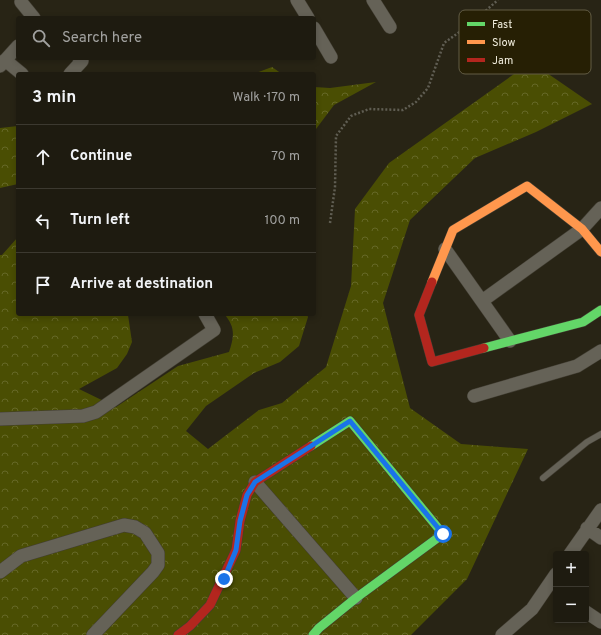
<!DOCTYPE html>
<meta charset="utf-8">
<style>
body{margin:0;font-family:Overpass,sans-serif;background:#262419;color:#f1f3f6}
.controls{position:absolute;right:12px;bottom:12px;display:grid;overflow:hidden;border-radius:4px;box-shadow:0 2px 6px #0003}
.controls button{width:36px;height:36px;display:grid;place-items:center;padding:0;border:0;border-bottom:1px solid #3c3930;background:#1e1b10;color:#f1f3f6;font:20px sans-serif}
.stop{position:absolute;width:12px;height:12px;margin:-9px;border:3px solid #1a73e8;border-radius:50%;background:#fff}
.stop.end{background:#1a73e8;border-color:#fff;box-shadow:0 1px 4px #0008}
.list{margin:0;padding:0;list-style:none}
h2{display:flex;justify-content:space-between;align-items:center;height:52px;margin:0;padding:0 16px;font-size:17px}
h2 small{font-size:13px;font-weight:400;color:#a1a19f}
.list li{display:grid;grid-template-columns:26px 1fr auto;gap:12px;align-items:center;box-sizing:border-box;height:64px;padding:0 16px;border-top:1px solid #3c3930}
.list b{display:block;font-size:15px;white-space:nowrap}
.list em{font-size:13px;font-style:normal;color:#a1a19f}
.icon{flex:none;width:22px;height:22px;fill:none;stroke:currentColor;stroke-width:2;stroke-linecap:round;stroke-linejoin:round}
.map{position:relative;flex:none;width:601px;height:635px;overflow:hidden}
.search{position:absolute;background:#1e1b10;box-shadow:0 2px 6px #0003;left:16px;top:16px;width:300px;height:44px;display:flex;align-items:center;gap:10px;box-sizing:border-box;padding:0 14px;border-radius:4px;color:#a1a19f;font-size:15px}
.panel{position:absolute;background:#1e1b10;box-shadow:0 2px 6px #0003;left:16px;top:72px;width:300px;height:244px;border-radius:4px}
.map>svg:first-child{display:block}
.forest{fill:url(#forest-crowns)}
.lines{fill:none;stroke-linecap:round;stroke-linejoin:round}
.lane-casing{stroke:#423e33;stroke-width:7}
.street-casing{stroke:#423e33;stroke-width:14}
.fast-casing{stroke:#423e33;stroke-width:10}
.slow-casing{stroke:#423e33;stroke-width:10}
.jam-casing{stroke:#423e33;stroke-width:10}
.path{stroke:#605e53;stroke-width:2.5;stroke-dasharray:2 2;stroke-linecap:butt}
.lane{stroke:#656257;stroke-width:6}
.street{stroke:#656257;stroke-width:13}
.fast{stroke:#63d668;stroke-width:9}
.slow{stroke:#ff974d;stroke-width:9}
.jam{stroke:#b3261e;stroke-width:9}
.route{stroke:#1a73e8;stroke-width:5}
.key{fill:#261f04;stroke:#635d45;stroke-width:1}
.key-label{font-size:11px;fill:#f1eddd}
</style>
<div class="map">
<svg width="601" height="635" viewBox="0 0 601 635">
<defs>
<pattern id="forest-crowns" width="20" height="18" patternUnits="userSpaceOnUse"><rect width="20" height="18" fill="#4a4e03"/><path d="M2 6a3 3 0 1 1 6 0M12 15a3 3 0 1 1 6 0" fill="none" stroke="#656827"/></pattern>
</defs>
<rect width="100%" height="100%" fill="#282415"/>
<path class="forest" d="M531,62l61,42 -56,28 -61,26 -65,62 -27,83 27,105 51,36 67,5 -61,130 -56,56h-411v-380h2l16,-18v77h108l2,1 4,27 -5,12 -10,14 -38,21 37,18 62,-41 51,-14c5,-15 7,-25 -5,-38h83l1,3 -9,29 -19,16 -26,11 -48,33 -20,25 22,18 51,-39 23,-7 44,-36 25,-81 4,-77 34,-46z
M272,67l10,7h-29z
M376,82l-42,23 -18,24 -2,1v-43l16,1z
M18,126v58l-18,4v-60z"/>
<g class="lines">
<defs>
<path id="lane" d="M543,478l44,-36 14,-8"/>
<path id="street" d="M297,0l11,18
M373,0l17,27
M21,2l13,16
M314,28l17,29
M5,60l17,14
M0,66l18,-20
M70,74l12,-13 -3,-3
M445,249l65,92
M482,301l100,-72 19,-21
M474,396l103,-30 24,-15
M0,419l83,-3 13,-4 118,-82 -9,-16
M255,482l101,116
M587,528l14,10
M570,554l31,-44
M0,572l21,-16 103,-31 11,2 10,6 13,20v12l-5,7 -60,63
M586,612l15,10
M502,635l30,-26 24,-35"/>
<path id="fast" d="M484,348l99,-26 18,-12
M311,446l39,-25 93,113 -87,64 -37,30 -6,7"/>
<path id="slow" d="M432,282l21,-52 74,-44 55,43 19,23"/>
<path id="jam" d="M432,282l-13,33 13,47 52,-14
M178,635l12,-9 20,-21 26,-55 4,-29 7,-26 8,-13 56,-36"/>
</defs>
<use href="#lane" class="lane-casing"/>
<use href="#street" class="street-casing"/>
<use href="#fast" class="fast-casing"/>
<use href="#slow" class="slow-casing"/>
<use href="#jam" class="jam-casing"/>
<path class="path" d="M330,223l5,-36 1,-51 15,-20 18,-7 34,1 13,-8 12,-14 16,-45 24,-17 30,-26"/>
<use href="#lane" class="lane"/>
<use href="#street" class="street"/>
<use href="#fast" class="fast"/>
<use href="#slow" class="slow"/>
<use href="#jam" class="jam"/>
</g>
<g class="lines">
<path class="route" d="M224,579l12,-29 4,-29 7,-26 8,-13 95,-61 93,113"/>
</g>
<rect x="459" y="10" width="132" height="64" rx="6" class="key"/>
<rect x="467" y="22" width="18" height="4" fill="#63d668"/>
<rect x="467" y="40" width="18" height="4" fill="#ff974d"/>
<rect x="467" y="58" width="18" height="4" fill="#b3261e"/>
<g class="key-label">
<text x="492" y="28">Fast</text>
<text x="492" y="46">Slow</text>
<text x="492" y="64">Jam</text>
</g>
</svg>
<div class="controls">
<button>+</button>
<button>−</button>
</div>
<div class="stop" style="left:443px;top:534px"></div>
<div class="stop end" style="left:224px;top:579px"></div>
<div class="search"><svg class="icon" aria-label="search" viewBox="0 0 24 24"><circle cx="10" cy="10" r="6"/><path d="M15 15l6 6"/></svg>Search here</div>
<section class="panel">
<h2>3 min<small>Walk · 170 m</small></h2>
<ul class="list">
<li><svg class="icon" aria-label="ahead" viewBox="0 0 24 24"><path d="M12 20V5M6 11l6-6 6 6"/></svg><div><b>Continue</b></div><em>70 m</em></li>
<li><svg class="icon" aria-label="left" viewBox="0 0 24 24"><path d="M17 20v-9H6M10 6l-5 5 5 5"/></svg><div><b>Turn left</b></div><em>100 m</em></li>
<li><svg class="icon" aria-label="arrive" viewBox="0 0 24 24"><path d="M6 21V4h12l-3 4 3 4H6"/></svg><div><b>Arrive at destination</b></div></li>
</ul>
</section>
</div>
